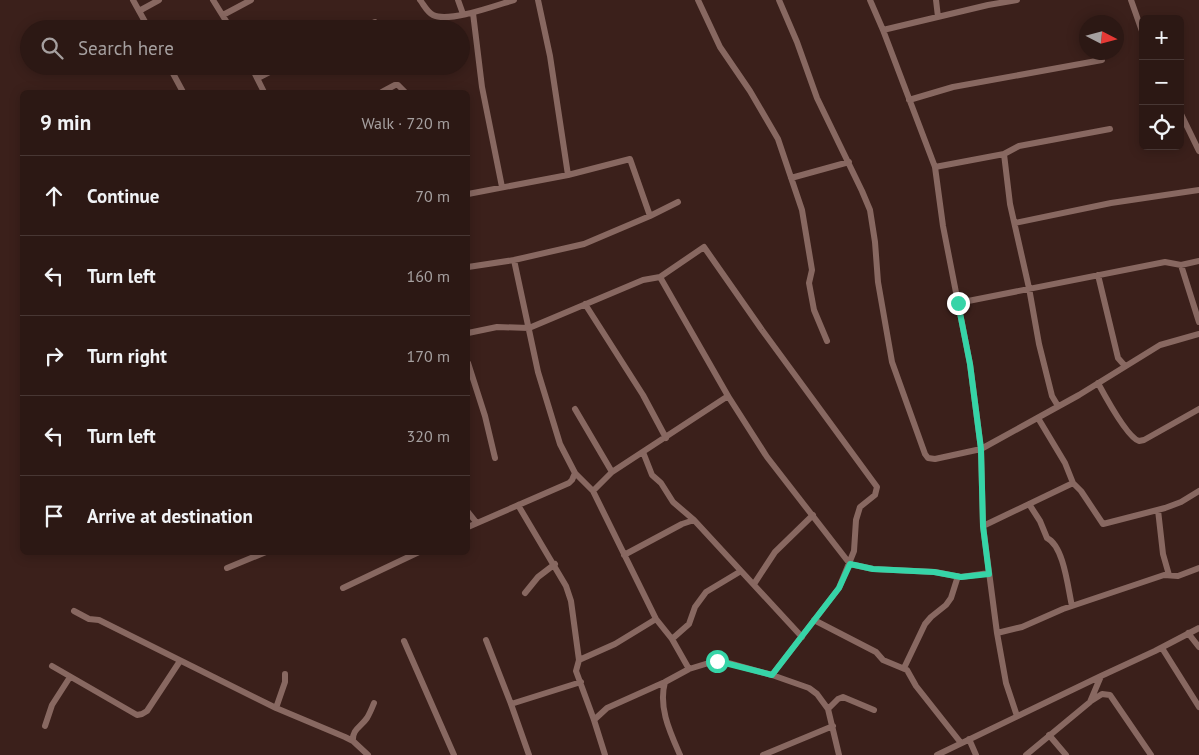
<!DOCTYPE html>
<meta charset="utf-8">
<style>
body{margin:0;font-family:"PT Sans",sans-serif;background:#382522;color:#f1f3f6}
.controls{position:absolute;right:15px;top:15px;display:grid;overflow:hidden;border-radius:8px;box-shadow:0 2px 12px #0003}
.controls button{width:45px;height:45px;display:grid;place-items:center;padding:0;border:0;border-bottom:1px solid #483734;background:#2c1814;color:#f1f3f6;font:25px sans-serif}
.compass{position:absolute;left:1079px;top:15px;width:45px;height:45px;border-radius:50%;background:#2c1814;box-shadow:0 2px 12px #0003;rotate:96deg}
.stop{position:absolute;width:15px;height:15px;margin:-11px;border:4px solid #36d4a7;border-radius:50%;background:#fff}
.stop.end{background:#36d4a7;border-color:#fff;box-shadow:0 1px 5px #0008}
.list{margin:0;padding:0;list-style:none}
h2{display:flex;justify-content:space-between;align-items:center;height:65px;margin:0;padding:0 20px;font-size:21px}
h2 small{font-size:16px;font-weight:400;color:#a6a0a0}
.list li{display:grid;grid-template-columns:32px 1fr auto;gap:15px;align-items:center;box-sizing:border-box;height:80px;padding:0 20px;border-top:1px solid #483734}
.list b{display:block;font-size:19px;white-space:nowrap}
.list em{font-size:16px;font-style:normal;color:#a6a0a0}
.icon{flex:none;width:28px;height:28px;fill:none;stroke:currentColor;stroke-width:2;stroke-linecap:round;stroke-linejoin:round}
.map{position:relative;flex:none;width:1199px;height:755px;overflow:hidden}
.search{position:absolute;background:#2c1814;box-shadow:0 2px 12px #0003;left:20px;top:20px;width:450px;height:55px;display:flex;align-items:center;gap:12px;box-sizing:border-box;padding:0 18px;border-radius:28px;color:#a6a0a0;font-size:19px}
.panel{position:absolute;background:#2c1814;box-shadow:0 2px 12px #0003;left:20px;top:90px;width:450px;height:465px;border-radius:8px}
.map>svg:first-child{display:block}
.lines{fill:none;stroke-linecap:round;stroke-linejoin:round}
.minor{stroke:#886861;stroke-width:6}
.route{stroke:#36d4a7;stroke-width:6}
</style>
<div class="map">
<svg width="1199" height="755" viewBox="0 0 1199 755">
<rect width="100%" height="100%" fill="#3b201b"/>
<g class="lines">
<path class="minor" d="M133,0l16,29
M213,0l18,29
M420,0c4,5 7,12 13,15 16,8 64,-10 81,-15
M458,0l5,14
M538,0l12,56 18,119
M698,0l22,47 30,44 28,48 24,71 10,60 -3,13 5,27 13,31
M779,0l18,42 20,56 45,93 8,19 5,32 3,40 14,80 33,92 3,4 7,1 46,-10 98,-54 81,-50 39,-11
M870,0l13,30 52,137 8,59 27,138 11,85 2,77 14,107 9,50 11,33
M936,0l2,17
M1131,0l12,34
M139,11l20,-11
M473,13l9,74 20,100
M223,15l28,-15
M359,29l16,-7
M883,30l105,-25 29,-5
M169,66l14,26
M251,66l13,26
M258,78l23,-12
M382,92l13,-7h3l7,7
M909,100l44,-13 149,-27
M1180,112l19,39
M1004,154l6,50 19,84 10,56 13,52 6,10
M935,167l69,-13 15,-8 91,-17
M791,178l58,-16
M468,194l100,-19 62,-16 20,57
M1015,223l96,-20 88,-13
M514,260l24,112 22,72 15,29 18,18 63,128 16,20 17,30
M1181,265l18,57
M468,267l46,-7 70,-16 66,-28 28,-14
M1098,275l20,83 7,8
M660,277l68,119 39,61 83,107 23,5 62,3 26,5 28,-4
M958,303l207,-41 16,3 18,-4
M585,304l58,91 23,43
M468,333l29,-6 32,1 114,-48 17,-3 44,-30 58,83 115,157 -2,8 -15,12 -4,13 -2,31 -15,37 -67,87
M468,363l17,53 10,42
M1098,383c7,13 29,54 41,58l5,-1 55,-31
M575,409l37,63
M1038,418l27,45 8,20 8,8 22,33 62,-16 16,-6 18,-11
M643,452l9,23 9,8 12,19 21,18 108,117
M593,491l19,-19 116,-76
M1029,504l11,17 7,17c17,8 21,51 25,68
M518,505l48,81 5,15 8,59 -3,11 18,49 11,35
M1158,510l5,44 6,21
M468,512l8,10
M983,526l90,-43
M468,527l101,-44 3,-3 3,-7
M624,555l58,-31 12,-4
M227,568l39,-16
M754,584l21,-32 38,-37
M343,588l76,-36
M525,593l13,-16 17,-13
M74,611l15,8 10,1 177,88 69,29 8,4 15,14
M814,620l62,32 7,8 24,10 9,16 45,57
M997,633l25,-6 41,-18 101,-34 14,1 21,-8
M1188,633l11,14
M672,639l17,-15 6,-17 11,-15 35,-21
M486,640l25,64
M404,641l50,114
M1162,648l37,59
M579,660l36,-16 41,-25
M52,666l85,49 5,-1 5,-3 33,-50
M904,668l21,-44 6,-7 15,-12 5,-7 7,-22
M665,682c-7,25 5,50 15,73
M1091,701l11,-7 8,1 41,60
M276,708l9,-26v-8
M828,709l10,-10 5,-2 31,13
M594,720l13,-12 58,-26 24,-13 23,-7 9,-1 51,14 37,13 8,6 11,15 11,46
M45,726l7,-21 18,-28
M1049,735l17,20
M969,739l7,16
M353,741c-1,-12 8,-14 14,-23 3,-5 5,-10 7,-15
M529,755l-18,-51 70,-22
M763,755l70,-29
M937,755l164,-79 54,-25 44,-23
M1026,755l64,-53 11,-26"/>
</g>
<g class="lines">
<path class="route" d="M717,661l55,14 67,-87 11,-24 23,5 61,3 27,5 28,-3 -6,-48 -2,-77 -11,-85 -12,-61"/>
</g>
</svg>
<div class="controls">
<button>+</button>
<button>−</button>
<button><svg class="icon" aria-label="locate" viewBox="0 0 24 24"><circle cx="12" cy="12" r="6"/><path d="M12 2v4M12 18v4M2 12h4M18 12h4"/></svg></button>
</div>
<svg class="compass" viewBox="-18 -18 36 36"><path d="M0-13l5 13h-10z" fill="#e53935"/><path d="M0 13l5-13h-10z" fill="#a6a0a0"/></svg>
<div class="stop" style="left:717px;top:661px"></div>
<div class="stop end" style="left:958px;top:303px"></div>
<div class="search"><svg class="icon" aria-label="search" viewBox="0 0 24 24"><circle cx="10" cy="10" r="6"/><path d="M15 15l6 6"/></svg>Search here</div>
<section class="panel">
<h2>9 min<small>Walk · 720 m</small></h2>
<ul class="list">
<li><svg class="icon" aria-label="ahead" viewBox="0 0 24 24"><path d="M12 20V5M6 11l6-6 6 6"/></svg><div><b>Continue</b></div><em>70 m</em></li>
<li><svg class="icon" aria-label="left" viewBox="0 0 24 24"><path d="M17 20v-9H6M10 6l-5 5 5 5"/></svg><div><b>Turn left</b></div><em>160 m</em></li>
<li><svg class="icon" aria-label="right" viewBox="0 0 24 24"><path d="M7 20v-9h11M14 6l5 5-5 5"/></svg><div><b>Turn right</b></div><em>170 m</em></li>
<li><svg class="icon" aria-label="left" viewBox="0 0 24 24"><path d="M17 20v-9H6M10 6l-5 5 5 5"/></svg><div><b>Turn left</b></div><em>320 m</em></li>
<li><svg class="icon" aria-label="arrive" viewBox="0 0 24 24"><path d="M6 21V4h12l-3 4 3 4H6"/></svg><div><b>Arrive at destination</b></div></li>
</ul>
</section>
</div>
